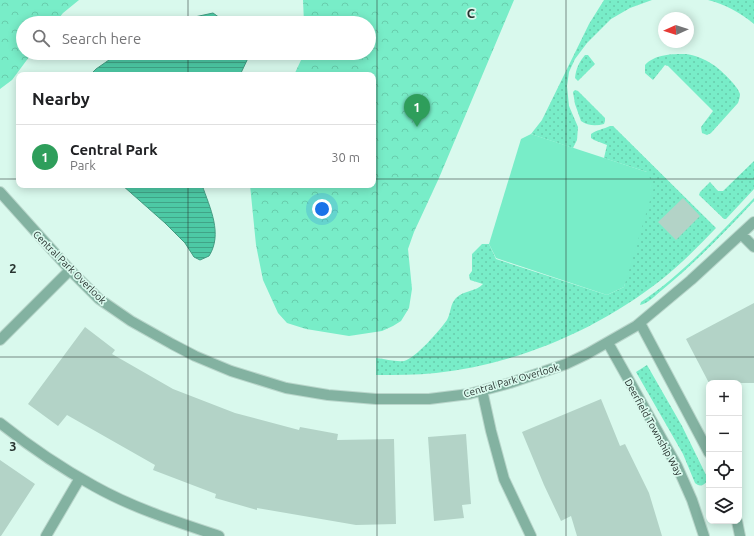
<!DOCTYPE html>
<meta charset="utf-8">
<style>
body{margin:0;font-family:Ubuntu,sans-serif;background:#f2f2f2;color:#202124}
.controls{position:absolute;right:12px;bottom:12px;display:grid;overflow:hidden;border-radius:8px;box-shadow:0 2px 10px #0003}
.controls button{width:36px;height:36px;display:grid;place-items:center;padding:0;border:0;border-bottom:1px solid #e0e0e0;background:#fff;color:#202124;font:20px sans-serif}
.compass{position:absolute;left:658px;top:12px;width:36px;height:36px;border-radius:50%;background:#fff;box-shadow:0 2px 10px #0003;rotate:267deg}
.you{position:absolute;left:322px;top:209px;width:14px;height:14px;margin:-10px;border:3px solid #fff;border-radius:50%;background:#1a73e8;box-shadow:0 0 0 6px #1a73e833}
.badge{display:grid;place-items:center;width:26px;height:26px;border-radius:50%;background:#7c3aed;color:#fff;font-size:13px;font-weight:700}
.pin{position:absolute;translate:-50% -33px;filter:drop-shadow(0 1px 2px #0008)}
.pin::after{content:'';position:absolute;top:21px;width:14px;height:12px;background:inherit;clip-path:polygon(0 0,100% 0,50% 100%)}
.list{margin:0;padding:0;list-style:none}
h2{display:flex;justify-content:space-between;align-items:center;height:52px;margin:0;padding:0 16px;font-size:17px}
h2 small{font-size:13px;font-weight:400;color:#757577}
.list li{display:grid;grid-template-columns:26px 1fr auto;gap:12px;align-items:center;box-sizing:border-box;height:64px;padding:0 16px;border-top:1px solid #e0e0e0}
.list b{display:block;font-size:15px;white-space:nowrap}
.list p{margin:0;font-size:13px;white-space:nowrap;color:#757577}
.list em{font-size:13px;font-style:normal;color:#757577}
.icon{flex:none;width:22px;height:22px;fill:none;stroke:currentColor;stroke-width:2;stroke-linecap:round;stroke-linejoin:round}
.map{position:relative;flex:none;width:754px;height:536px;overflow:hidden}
.search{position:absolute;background:#fff;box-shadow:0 2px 10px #0003;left:16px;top:16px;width:360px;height:44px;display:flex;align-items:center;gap:10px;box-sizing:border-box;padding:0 14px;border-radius:22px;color:#757577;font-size:15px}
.panel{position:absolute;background:#fff;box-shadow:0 2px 10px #0003;left:16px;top:72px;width:360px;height:116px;border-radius:8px}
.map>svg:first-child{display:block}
.grass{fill:url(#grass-dots)}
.park{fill:url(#park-crowns)}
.pitch{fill:#78edc8}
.water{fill:url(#water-rules);stroke:#429c82}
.building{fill:#b3d3c7}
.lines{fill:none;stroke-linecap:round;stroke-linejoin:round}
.minor-casing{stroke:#b9d6cb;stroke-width:12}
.minor{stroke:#83b2a1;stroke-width:10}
.grid{fill:none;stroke:#283430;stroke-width:1;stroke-opacity:0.55}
.labels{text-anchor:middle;stroke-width:3.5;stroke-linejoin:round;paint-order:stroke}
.street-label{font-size:10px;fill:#283430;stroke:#d9f9ed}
.grid-label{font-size:13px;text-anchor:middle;font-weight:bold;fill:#283430;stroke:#d9f9ed;stroke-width:3.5;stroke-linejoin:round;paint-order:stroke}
</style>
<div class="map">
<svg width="754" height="536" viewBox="0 0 754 536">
<defs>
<pattern id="grass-dots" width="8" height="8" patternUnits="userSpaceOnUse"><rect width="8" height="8" fill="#78edc8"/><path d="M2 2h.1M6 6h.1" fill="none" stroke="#68ccac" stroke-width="1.8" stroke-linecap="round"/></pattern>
<pattern id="park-crowns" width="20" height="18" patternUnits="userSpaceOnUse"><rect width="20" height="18" fill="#78edc8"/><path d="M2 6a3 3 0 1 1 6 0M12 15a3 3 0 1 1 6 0" fill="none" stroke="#68ccac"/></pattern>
<pattern id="water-rules" width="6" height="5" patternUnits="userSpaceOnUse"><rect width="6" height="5" fill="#4dc9a5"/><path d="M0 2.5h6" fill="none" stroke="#40a487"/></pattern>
</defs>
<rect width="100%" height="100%" fill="#d9f9ed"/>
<path class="grass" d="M604,0h48l-22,8 -19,11 -24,24 -12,16 -6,13 -2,14 2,20 9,21 -1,13 -4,8 -42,-14 11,-14 47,-96z
M708,0h46v24c-13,-11 -29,-20 -46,-24z
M686,54c8,1 19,5 26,10 7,4 26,22 28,30 0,3 -1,6 -2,9l-27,30 -4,2 -5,-2 -1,-6 12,-16 -45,-45 -3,-1 -12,15 -8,-7v-8c10,-11 27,-11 41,-11z
M585,55h3l7,9 -17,17 -3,-3c1,-9 4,-16 10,-23z
M575,90l3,1 27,27v3l-1,3c-8,2 -16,2 -23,-3l-6,-17 -2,-12z
M610,126h3l103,102c-17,18 -35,36 -55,52 -64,50 -143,84 -225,93 -20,2 -40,2 -60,2v-17c9,1 20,4 28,3 12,-3 36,-31 43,-41 4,-7 3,-16 9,-22 8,-8 20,-6 27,-14l-13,-4 -1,-5 3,-4v-17l10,-10h7l7,15 111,36 17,-8 23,-115 -43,-14 3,-13 -13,-5 -3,-2v-4c5,-4 13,-5 19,-8z
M754,161v28l-28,30h-2l-25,-24 1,-3 10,-10 8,9h5z
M754,198v3c-29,31 -59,62 -92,89 -6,5 -15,14 -22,15l1,-3c43,-29 77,-67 113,-104z
M647,365l35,61 25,51v4c-3,5 -8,6 -12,2l-12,-29 -47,-82z"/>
<path class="park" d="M0,0h79l-16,13 -8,10h-32v30h9l-20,27 -12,9z
M303,0h211l-75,178 -25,54 -6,17 4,40 -3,19 -8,13 -8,5 -11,5 -33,5 -43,-7 -19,-6 -9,-10 -15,-33 -7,-35 -6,-60h123v-110h-79l8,-17v-5h67v-30h-65z"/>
<path class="pitch" d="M531,134l116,38 7,15 -30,100 -17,8 -111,-37 -7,-14 32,-105z"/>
<path class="water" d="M213,13l14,10h-48l11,-5z
M119,53h129l1,3 -9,19h-150l6,-6z
M122,185h80c8,23 21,49 7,71l-9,4 -6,-3 -9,-14 -20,-20z"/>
<path class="building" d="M683,198l17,18 -24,24 -18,-18z
M754,303v80h-45l-23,-44z
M85,327l30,23 -3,4 61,35 62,24 64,17 1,-3 38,7 -1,6 57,-1 2,85 -40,1 -99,-17v2l-42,-12 1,-4 -63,-24 2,-5 -88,-50 -9,11 -30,-22z
M601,399l19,47 5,-2 24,49 13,43h-85l-6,-20 -10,5 -17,-36 -22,-53z
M466,434l5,70 -9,1 2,13 -30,3 -6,-84z
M0,460l35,24 -34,52h-1z"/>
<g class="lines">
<defs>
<path id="minor" d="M0,192l70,78 29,29 32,22 41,23 23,12 36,15 55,17 42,7 48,4h53l40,-5 41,-11 56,-19 21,-10 49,-28 55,-46 63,-58
M741,234l13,13
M640,323l69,130
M0,340l70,-70
M608,343l69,123 15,34 12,36
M482,390l9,41 13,48 27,57
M0,423c29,23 61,45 94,63 39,22 83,36 125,50
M737,521l3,15
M46,536l34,-58"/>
</defs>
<use href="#minor" class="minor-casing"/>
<use href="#minor" class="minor"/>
</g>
<path class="grid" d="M188,0v23M377,0v536M566,0v536M188,53v22M0,179h19M373,179h381M188,185v351M0,357h754"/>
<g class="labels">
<g class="street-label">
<text transform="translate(70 267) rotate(45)" y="4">Central Park Overlook</text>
<text transform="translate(511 380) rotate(-16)" y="4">Central Park Overlook</text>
<text transform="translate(654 427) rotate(61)" y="4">Deerfield Township Way</text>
</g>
</g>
<g class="grid-label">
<text x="471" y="18">C</text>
<text x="13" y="273">2</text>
<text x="13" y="451">3</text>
</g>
</svg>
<div class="controls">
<button>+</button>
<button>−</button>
<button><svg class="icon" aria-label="locate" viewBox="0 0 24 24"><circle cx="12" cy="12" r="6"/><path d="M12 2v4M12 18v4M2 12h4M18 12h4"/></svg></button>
<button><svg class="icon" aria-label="layers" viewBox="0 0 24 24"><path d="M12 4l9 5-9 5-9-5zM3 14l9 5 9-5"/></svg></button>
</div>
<svg class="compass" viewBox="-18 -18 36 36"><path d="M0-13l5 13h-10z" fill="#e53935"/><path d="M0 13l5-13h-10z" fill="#757577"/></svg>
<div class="you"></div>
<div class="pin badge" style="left:417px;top:127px;background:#2e9e5b">1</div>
<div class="search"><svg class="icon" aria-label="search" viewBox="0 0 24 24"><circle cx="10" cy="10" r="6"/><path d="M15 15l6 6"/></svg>Search here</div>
<section class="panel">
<h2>Nearby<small></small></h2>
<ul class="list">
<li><span class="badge" style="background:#2e9e5b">1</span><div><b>Central Park</b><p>Park</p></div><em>30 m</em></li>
</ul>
</section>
</div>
